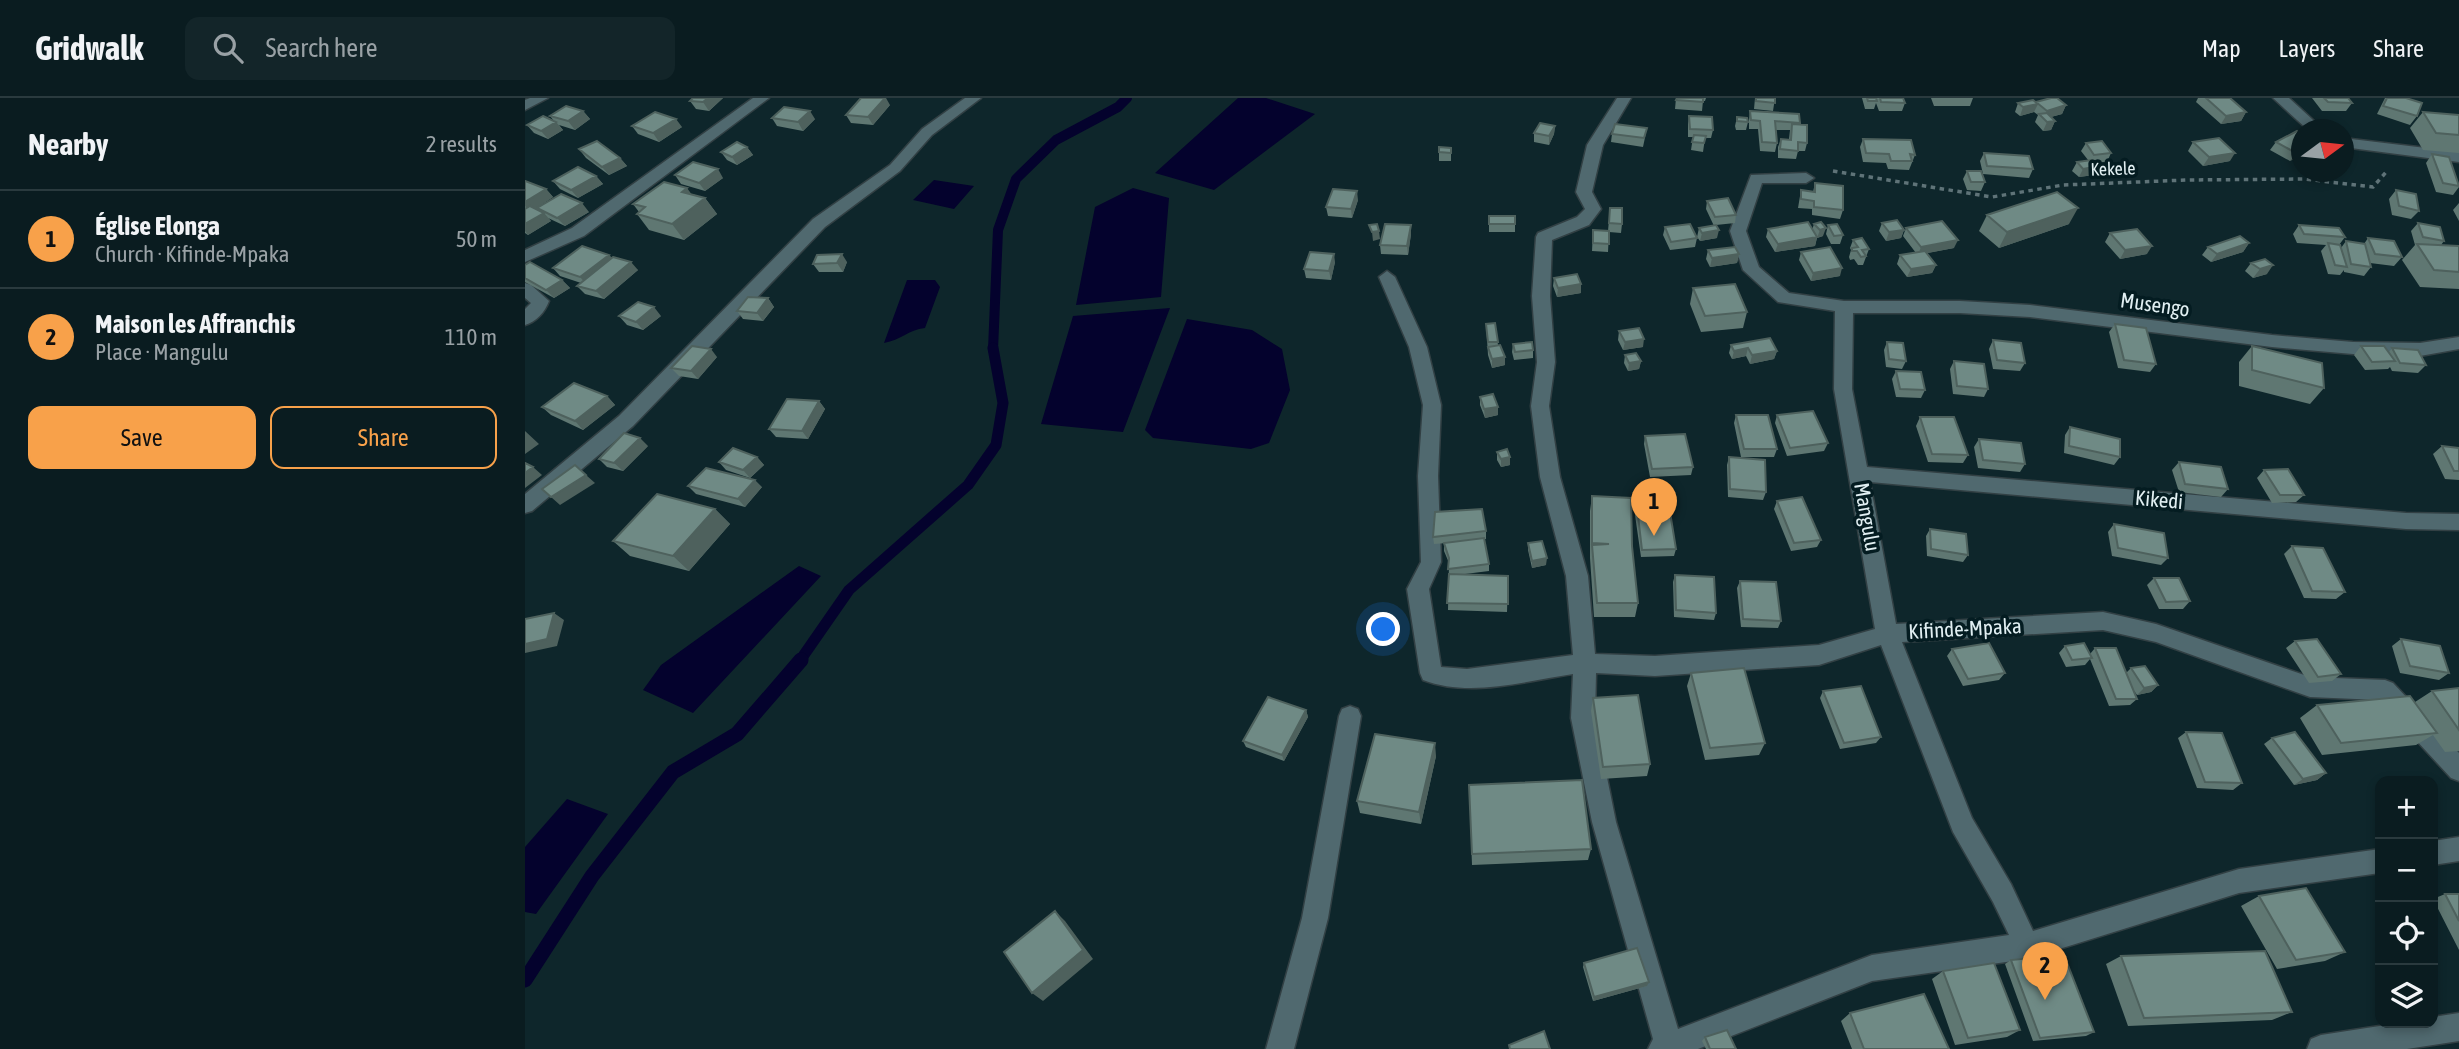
<!DOCTYPE html>
<meta charset="utf-8">
<style>
body{margin:0;font-family:"Asap Condensed",sans-serif;background:#132529;color:#f1f3f6}
.controls{position:absolute;right:21px;bottom:21px;display:grid;overflow:hidden;border-radius:14px;box-shadow:0 4px 10px #0003}
.controls button{width:63px;height:63px;display:grid;place-items:center;padding:0;border:0;border-bottom:2px solid #2a3a3e;background:#0a1c20;color:#f1f3f6;font:35px sans-serif}
.compass{position:absolute;left:1766px;top:21px;width:63px;height:63px;border-radius:50%;background:#0a1c20;box-shadow:0 4px 10px #0003;rotate:75deg}
.you{position:absolute;left:859px;top:532px;width:24px;height:24px;margin:-18px;border:5px solid #fff;border-radius:50%;background:#1a73e8;box-shadow:0 0 0 10px #1a73e833}
.badge{display:grid;place-items:center;width:46px;height:46px;border-radius:50%;background:#f8a14a;color:#111;font-size:23px;font-weight:700}
.pin{position:absolute;translate:-50% -58px;filter:drop-shadow(0 2px 4px #0008)}
.pin::after{content:'';position:absolute;top:37px;width:24px;height:21px;background:inherit;clip-path:polygon(0 0,100% 0,50% 100%)}
.list{margin:0;padding:0;list-style:none}
h2{display:flex;justify-content:space-between;align-items:center;height:91px;margin:0;padding:0 28px;font-size:30px}
h2 small{font-size:23px;font-weight:400;color:#99a1a5}
.list li{display:grid;grid-template-columns:46px 1fr auto;gap:21px;align-items:center;box-sizing:border-box;height:98px;padding:0 28px;border-top:2px solid #2a3a3e}
.list b{display:block;font-size:26px;white-space:nowrap}
.list p{margin:0;font-size:23px;white-space:nowrap;color:#99a1a5}
.list em{font-size:23px;font-style:normal;color:#99a1a5}
.actions{display:flex;gap:14px;padding:21px 28px}
.actions a{flex:1;padding:16px 0;border:2px solid #f8a14a;border-radius:14px;text-align:center;font-size:24px;color:#f8a14a}
.actions .main{background:#f8a14a;color:#111}
.icon{flex:none;width:38px;height:38px;fill:none;stroke:currentColor;stroke-width:2;stroke-linecap:round;stroke-linejoin:round}
.map{position:relative;flex:none;width:1934px;height:951px;overflow:hidden}
header{display:flex;align-items:center;gap:42px;box-sizing:border-box;height:98px;padding:0 35px;background:#0a1c20;border-bottom:2px solid #2a3a3e}
header strong{font-size:33px}
nav{display:flex;gap:38px;margin-inline-start:auto;font-size:24px}
.search{width:490px;height:63px;background:#132529;display:flex;align-items:center;gap:18px;box-sizing:border-box;padding:0 24px;border-radius:14px;color:#99a1a5;font-size:26px}
main{display:flex}
aside{flex:1;background:#0a1c20}
.map>svg:first-child{display:block}
.water{fill:#04022d}
.lines{fill:none;stroke-linecap:round;stroke-linejoin:round}
.stream-far2{stroke:#04022d;stroke-width:10}
.stream-far1{stroke:#04022d;stroke-width:11}
.stream{stroke:#04022d;stroke-width:15}
.minor-casing{stroke:#324044;stroke-width:3}
.path{stroke:#5f7378;stroke-width:3.5;stroke-dasharray:4.5 4.5;stroke-linecap:butt}
.minor{fill:#50696f;fill-rule:evenodd}
.wall{fill:#5f7772}
.shaded-wall{fill:#4e615d}
.building{fill:#6f8a85;stroke:#4e615d;stroke-width:2}
.labels{text-anchor:middle;stroke-width:7;stroke-linejoin:round;paint-order:stroke}
.far-street-label{font-size:18px;fill:#e1eff2;stroke:#041c21}
.street-label{font-size:21px;fill:#e1eff2;stroke:#041c21}
</style>
<header>
<strong>Gridwalk</strong>
<div class="search"><svg class="icon" aria-label="search" viewBox="0 0 24 24"><circle cx="10" cy="10" r="6"/><path d="M15 15l6 6"/></svg>Search here</div>
<nav><a>Map</a><a>Layers</a><a>Share</a></nav>
</header>
<main>
<aside>
<h2>Nearby<small>2 results</small></h2>
<ul class="list">
<li><span class="badge">1</span><div><b>Église Elonga</b><p>Church · Kifinde-Mpaka</p></div><em>50 m</em></li>
<li><span class="badge">2</span><div><b>Maison les Affranchis</b><p>Place · Mangulu</p></div><em>110 m</em></li>
</ul>
<div class="actions"><a class="main">Save</a><a>Share</a></div>
</aside>
<div class="map">
<svg width="1934" height="951" viewBox="0 0 1934 951">
<rect width="100%" height="100%" fill="#0e262b"/>
<path class="water" d="M713,0h28l49,16 -101,76 -59,-17z
M409,82l40,6 -20,23 -41,-9z
M608,90l36,10 -8,99 -85,8 19,-98z
M382,182h28l5,7 -15,41c-17,2 -24,12 -41,15z
M645,210l-47,124 -82,-8 32,-108z
M662,221l65,11 30,19 8,41 -21,53 -18,6 -98,-11 -8,-8z
M274,468l22,10 -128,137 -50,-23 18,-25z
M42,701l41,15 -72,100 -11,-2v-65z"/>
<g class="lines">
<path class="stream-far2" d="M468,252l5,-120 18,-51 40,-39 62,-33 9,-9"/>
<path class="stream-far1" d="M274,564l50,-72 119,-105 28,-40 7,-42 -10,-55"/>
<path class="stream" d="M0,882l67,-104 81,-104 64,-38 64,-74"/>
<defs>
<path id="minor" d="M5,0h18l-23,12v-10z
M228,0h16l-185,138 -59,26v-12l47,-22z
M440,0h16l-49,37 -32,36 -75,56 -192,199 -101,85 -7,2v-19l94,-78 194,-197 77,-54 32,-36z
M1092,0h14l-28,47 -11,47 9,17 -12,16 -37,15 -2,56 5,66 -6,44 11,71 28,99 7,78 60,2 164,-11 56,-16 -41,-240 1,-78 -57,-9 -35,-32 -13,-39 21,-56 55,-2 8,5 -8,5h-44l-16,48 13,36 30,26 55,8h116l70,4 242,30 81,7 67,1 39,-6v12l-39,7 -67,-2 -81,-7 -242,-30 -70,-4h-107l-1,76 15,78 539,46 53,1v16l-53,-1 -536,-47 26,142 207,-12 53,12 154,53 75,3 8,3 66,70v28l-8,-3 -72,-78 -69,-3 -154,-55 -53,-12 -201,12 70,176 39,66 22,47 206,-62 141,-20v24l-141,20 -212,66 -155,22 -174,68h-50l5,-10 -61,-217 -21,-104 2,-44c-48,7 -103,24 -150,6l-3,-7 -13,-84 14,-27 -3,-86 5,-71 -14,-58 -30,-70 8,-6 8,6 32,70 14,58 -3,71 3,86 -12,27 12,78 26,2 106,-14 -7,-79 -26,-99 -9,-71 6,-44 -5,-66 4,-59 2,-4 39,-16 8,-8 -9,-17 11,-47zM1356,547l72,187 40,70 16,33 -137,20 -194,74 -62,-207 -21,-104 1,-45 59,3 164,-11z
M1748,0h16l35,32h-16z
M1818,40l116,14v10l-116,-15z
M0,185l6,2 18,16c-4,11 -13,21 -24,24v-16l6,-6 -6,-5z
M825,608l8,3 3,7 -33,202 -34,131h-28l36,-131 37,-202 3,-7z
M1934,739v24l-26,4v-24z
M1934,915v28l-52,8h-100l4,-10 10,-4 78,-12h34v-6z"/>
</defs>
<use href="#minor" class="minor-casing"/>
<path class="path" d="M1308,73l159,26 71,-12 124,-5 117,-1 69,8 14,-16"/>
<use href="#minor" class="minor"/>
</g>
<path class="wall" d="M168,0h30l-14,13 -13,-2 -6,-8z
M1151,0h30l-1,3h-2l-1,10 -27,-2z
M1230,0h20l-2,13 -19,-2z
M1337,0h41l2,5 -3,8h-23l-3,-8 -2,6h-9z
M1406,0h42l-3,8h-36z
M1673,0h32l16,14 -5,9 -20,3 -25,-22z
M1787,0h36l4,5 -6,8h-24z
M1860,0h21l11,18 -7,9 -33,-11z
M1493,5h18l30,2 -4,9 -11,3 4,4 -4,9 -8,1 -8,-9 3,-7 -4,-3 -14,4 -5,-4z
M365,7l-17,20 -22,-2 -5,-8z
M58,13l7,8 -15,11 -16,-5 4,5 -15,9 -14,-6 -7,-8 27,-4 -4,-5z
M1225,13l50,12 -1,1 8,19 -2,8h-7l-2,8 -18,-1v-11l3,-8h8l1,-9h-14l1,13 -2,9 -15,-1 -2,-22h-9v-9z
M1898,14l36,3v38l-36,-3 -13,-22z
M1164,18l24,14 -2,8h-6l-2,14 -12,-2 2,-13h-5v-13z
M1212,19l11,5 -2,8h-10l-1,-4z
M247,20l43,1 -12,12 -26,-5z
M107,28l50,1 -23,15 -21,-8z
M1030,28l-1,8 -5,11 -15,-3v-9z
M1122,30l-4,19 -32,-5 1,-8z
M1338,41l52,16 -6,15 -21,-1 -2,-6 -23,-1 -3,-15z
M1668,44l37,19 -27,5 -15,-15z
M1751,44l25,13 -11,6 -20,-11z
M1561,45l25,10 -4,9 -12,1 4,3 -5,9 -15,2 -7,-6 5,-9 11,-2 -7,-9z
M222,49l6,8 -16,10 -10,-5 -6,-8z
M926,50v13h-12v-9z
M54,51l41,9 7,8 -18,9 -23,-17z
M1459,55l49,16 -4,9 -46,-4 -3,-13z
M1907,56l27,30v3l-6,8 -17,-3 -10,-29z
M1442,73l18,11 -4,9 -14,-1 -4,-11z
M150,77l48,3 -18,13 -24,-7z
M71,78l7,8 -25,14 -18,-9 -7,-8z
M0,83l21,8 7,8 -18,12 6,2 -4,-3 52,4 -24,14 -17,-8 3,3 -23,14 -3,-2z
M1290,85l28,27 -3,9 -28,-4v-6l-14,-1 3,-18 12,2z
M1871,92l23,21 -8,8 -19,-4 -3,-16z
M167,96l13,4 12,16 -33,26 -35,-10 -12,-16 2,-2 -6,-8z
M833,102l-6,18 -24,-2 -2,-9z
M1182,103l29,14 -1,8 -19,2 1,13 -17,3 -3,-4 2,-9 15,-2 -8,-17z
M1934,105v18l-6,-11z
M1085,110l12,16 -1,9 -12,-1 -1,20 -16,-1 1,-21 15,1z
M1462,117l82,9 -70,24 -20,-17z
M964,118h26v16h-26z
M1296,124l2,14 -6,2 -2,8 -40,6 -9,-15 2,-8 44,1 2,-6z
M1357,125l22,7 -3,8 -15,3 -7,-10z
M1893,125l26,18 -3,4 18,1v43l-39,-2 -18,-27 13,-15 -4,-14z
M886,127v9l-3,21 -27,-1 -1,-9z
M1303,127l15,10 -3,9h-9l-5,-10z
M1774,127l46,12 -6,8 2,3 5,-7 18,3 4,-6 34,19 -8,9 -24,-3 1,4 -7,9 -20,-4v-2l-4,5 -12,-1 -7,-23 5,-6 -29,-2 -4,-9z
M1140,129l32,11 -2,9 -25,3 -7,-15z
M1381,130l48,20 -27,5 9,12 -4,8 -25,4 -10,-13 3,-9 16,-2 -13,-17z
M1585,135l37,21 -27,5 -15,-17z
M1328,142l16,9 -6,16h-5l-4,-6 -4,1 -1,-3 2,-7 -1,-2z
M1724,145l-6,9 -32,10 -9,-7 6,-8z
M1183,152l31,4 -2,9 -27,4 -4,-8z
M1276,154l39,24 -29,5 -12,-21z
M84,157l3,3 26,12 -34,29 -19,-5 -8,-8 4,-3 -21,-7 -7,-8z
M322,164l-4,10h-24l-6,-8z
M810,164l-4,18 -25,-2 -2,-9z
M1726,165l16,11 -14,4 -8,-7z
M0,167l37,15 8,8 -16,10 -29,-16z
M1029,180l27,15 -24,4 -4,-11z
M1168,190l54,24 -4,16 -42,4 -11,-28z
M243,200l6,9 -11,14 -20,-2 -6,-8z
M94,218h42l-18,14 -16,-5z
M970,225l3,22 7,20 -13,3 -4,-13 -2,-31z
M1590,226l41,40 -6,8 -32,-4 -9,-36z
M1094,233l24,16 -20,3 -5,-10z
M1468,242l32,23 -5,8 -27,-2 -4,-20z
M1362,244l19,19 -4,8 -16,-2 -2,-17z
M988,246l20,6v8l-19,2 -2,-8z
M1206,247l46,6 -3,8 -24,5 -4,-8 -14,3 -3,-6z
M1727,248l72,42 -14,16 -71,-18v-24z
M1836,248l28,6 3,-4 34,17 -8,8 -26,-2 -2,-4 -2,2 -23,1 -11,-15z
M1100,257l16,6 -2,8 -11,2 -4,-8z
M192,259l-19,22 -19,-3 -8,-8z
M1429,263l34,28 -4,8 -31,-3 -3,-25z
M1371,273l29,19 -4,8 -25,-1 -4,-18z
M82,298l8,9 -32,25 -32,-15 -9,-8z
M955,299l18,10v8l-13,3 -5,-13z
M294,303l6,8 -17,30 -32,-2 -7,-8z
M1211,317l41,34 -3,8h-33l-7,-34z
M1252,317l51,28 -4,8 -37,5 -12,-33z
M1395,319l48,38 -5,8 -35,-1 -12,-36z
M1545,329l50,30 -6,8 -50,-12 1,-18z
M1120,338l48,31 -2,8 -41,2 -6,-33z
M1454,341l46,25 -5,8 -42,-4 -4,-21z
M123,348l-25,25 -16,-4 -8,-8z
M1917,348l17,2v32l-14,-1 -12,-25z
M972,354l13,13 -9,2 -4,-7z
M232,359l7,8 -14,13 -24,-8 -7,-8z
M1204,359l37,35 -3,8 -35,-3 -1,-32z
M1654,364l49,27 -7,8 -42,-5 -7,-22z
M1739,372l40,25 -8,7 -24,1 -15,-25z
M163,388l74,1 -17,20 -49,-13z
M1067,398l40,50 6,57 -3,14h-41l-4,-59v-47z
M1252,403l44,39 -4,7 -26,4 -17,-42z
M1112,409l39,42 -2,7 -33,1 -6,-42z
M190,411l15,15 -41,47 -59,-15 -17,-15z
M1589,426l54,34 -7,7 -49,-9 -4,-24z
M1405,431l38,26 -5,7 -36,-6 -1,-20z
M961,433v8h-2l5,25v7l-24,3 43,2 -1,36 -59,-2 1,-47 -5,-12v-8h3l-13,1 -1,-7z
M1003,445l18,22 -14,3 -4,-18z
M1767,448l53,46 -9,7 -32,-1 -20,-44z
M1150,477l41,38 -2,7 -40,-3 -1,-35z
M1629,480l36,23 -7,8h-24l-12,-24z
M1215,483l41,40 -3,7 -37,-1 -4,-39z
M1876,541l48,34 -10,7 -39,-7 -8,-27z
M1770,543l46,33 -9,7 -23,2 -23,-35z
M1540,548l25,8 5,-6 31,25 5,-5 27,17 -7,7 -14,3 -5,-7 5,11 -7,6 -21,1 -19,-47 -5,6 -19,2 -7,-14z
M1427,551l53,24 -6,7 -36,6 -16,-30z
M1166,575l74,70 -6,12 -54,5 -18,-74z
M1934,590v63l-14,1 -12,-17 -17,10 -94,10 -22,-37 17,-13 98,-3 17,-11z
M1298,593l58,46 -5,6 -36,6 -20,-51z
M1068,600l57,66 -3,12 -46,3 -10,-68z
M781,612l2,7 -24,44 -38,-14 -3,-6z
M1661,634l56,51 -9,7 -36,-2 -19,-50z
M1747,640l54,35 -9,7 -23,5 -30,-41z
M911,658l-15,68 -61,-11 -3,-12z
M944,687l122,64 -3,11 -116,5z
M1920,796h14v56l-26,-51z
M1734,798l86,56 -20,9 -48,8 -36,-63z
M1596,858l171,56 -20,8 -144,6 -22,-62z
M1486,862l83,72 -8,4 -53,5 -28,-77z
M1059,865l63,23 -54,15 -10,-34z
M1418,873l77,59 -13,7 -52,8 -23,-66z
M1325,915l99,36h-97l-11,-28z
M1180,939l31,12h-30l-4,-8z"/>
<path class="shaded-wall" d="M183,0h15l-14,13 -6,-9z
M360,0h1l4,7 -17,20 -5,-8z
M1513,6l-4,8 -14,4 3,-9z
M1541,7l-4,9 -19,5 4,-8z
M58,13l7,8 -15,11 -7,-9z
M285,13l5,8 -12,12 -5,-9z
M1721,14l-5,9 -20,3 5,-8z
M151,21l6,8 -23,15 -6,-9z
M1530,23l-4,9 -8,1 4,-9z
M31,24l7,8 -15,9 -7,-8z
M1030,28l-1,8 -5,11v-9z
M222,49l6,8 -16,10 -5,-8z
M1776,51v6l-11,6 6,-8z
M1710,55l-5,8 -27,5 6,-9z
M95,60l7,8 -18,9 -7,-8z
M1574,68l-5,9 -15,2 4,-8z
M193,71l5,9 -18,13 -6,-8z
M71,78l7,8 -25,14 -7,-8z
M162,90l11,15 7,-5 12,16 -33,26 -12,-16 10,-32z
M21,91l7,8 -23,15 -5,-6v-4z
M832,93l1,9 -6,18 -1,-9z
M57,105l7,9 -24,14 -8,-8z
M1553,110l-9,16 -70,24 8,-16z
M19,115l7,8 -23,14 -3,-4v-7z
M886,127v9l-3,21 -1,-9z
M1301,130l-3,8 -6,2 3,-8z
M1194,132l-2,8 -17,3 2,-8z
M1379,132l-3,8 -15,3 3,-9z
M854,133l1,8 -7,2 -1,-9z
M1292,139l-2,9 -40,6 3,-8z
M1433,142l-4,8 -36,7 3,-8z
M1724,145l-6,9 -32,10 6,-8z
M1627,148l-5,8 -27,5 5,-9z
M317,156l5,8 -4,10 -6,-9z
M809,156l1,8 -4,18 -2,-9z
M1214,156l-2,9 -27,4 2,-9z
M84,157l7,8 -29,22 -7,-8z
M106,164l7,8 -34,29 -8,-8z
M1411,167l-4,8 -25,4 4,-8z
M1748,167l-6,9 -14,4 7,-9z
M1317,170l-2,8 -29,5 2,-8z
M37,182l8,8 -16,10 -8,-8z
M1056,186v9l-24,4 1,-9z
M243,200l6,9 -11,14 -6,-8z
M129,209l7,9 -18,14 -7,-8z
M1119,241l-1,8 -20,3 2,-8z
M1223,250l-2,8 -14,3 2,-8z
M186,251l6,8 -19,22 -7,-8z
M1252,253l-3,8 -24,5 2,-9z
M980,259v8l-13,3v-9z
M1116,263l-2,8 -11,2 1,-8z
M82,298l8,9 -32,25 -8,-9z
M294,303l6,8 -17,30 -6,-8z
M973,309v8l-13,3 -1,-9z
M0,333l14,13 -14,10z
M115,340l8,8 -25,25 -9,-8z
M232,359l7,8 -14,13 -7,-8z
M985,359v8l-9,2v-8z
M8,369l9,8 -17,13v-15z
M61,377l9,8 -35,22 -9,-8z
M230,382l7,7 -17,20 -7,-8z
M190,411l15,15 -41,47 -16,-15z
M1022,460l-1,7 -14,3v-7z
M29,515l10,7 -7,26 -32,7v-9z
M1633,587l-7,7 -14,3 7,-7z
M781,612l2,7 -24,44 -2,-6z
M910,645l1,13 -15,68 -2,-12z
M1801,675l-9,7 -23,5 9,-6z
M530,813l10,10 28,38 -50,42 -11,-8z
M1124,884l-2,4 -54,15 1,-4z"/>
<path class="building" d="M168,0h15l-5,4 -13,-1z
M336,0h24l-17,19 -22,-2z
M1152,0h26v4l-27,-2z
M1231,0h19v5l-19,-2z
M1342,0h9l1,3h-9z
M1355,0h23l2,5 -24,-1z
M1526,0h6l9,7 -19,6 -11,-9z
M1681,0h24l16,14 -20,4z
M1799,0h24l4,5 -24,-1z
M1862,0h19l16,5 -5,13 -34,-10z
M1508,2l5,4 -15,3 -5,-4z
M41,8l17,5 -15,10 -18,-5z
M259,9l26,4 -12,11 -26,-4z
M1225,13l49,3 1,9 -25,-2 2,22 -15,-1 -2,-21 -9,-1z
M130,14l21,7 -23,14 -21,-7z
M1898,14l36,3v20l-23,-2z
M1522,15l8,8 -8,1 -8,-8z
M18,18l13,6 -15,9 -14,-6z
M1164,18l23,1 1,13 -23,-1z
M1212,19l10,1 1,4 -11,-1z
M1015,25l15,3 -6,10 -15,-3z
M1090,26l32,4 -3,10 -32,-4z
M1267,26l15,1v18l-9,-1v9l-18,-2 1,-10 10,1z
M1772,33l4,3v15l-5,4 -20,-11z
M1169,37l12,1 -2,7 -12,-1z
M1694,40l16,15 -26,4 -16,-15z
M1338,41l48,1 4,15 -5,-1 2,7h-21l-2,-7 -23,-1z
M72,43l23,17 -18,9 -23,-18z
M1577,43l9,12 -17,2 -8,-12z
M212,44l10,5 -15,10 -11,-5z
M914,49l12,1v5l-12,-1z
M1459,55l45,3 4,13 -46,-3z
M1907,56l17,3 10,29 -16,-3z
M1567,62l7,6 -16,3 -6,-7z
M168,64l25,7 -19,14 -24,-8z
M53,69l18,9 -25,14 -18,-9z
M1442,73h14l4,11h-14z
M0,83l21,8 -21,13z
M139,84l23,6 -5,4 23,6 -33,26 -35,-10 8,-7 -12,-3z
M1290,85l28,3v24l-29,-3v-6l-13,-2v-9l14,2z
M808,91l24,2 -6,18 -25,-2z
M1871,92l20,4 3,17 -20,-5z
M1532,94l21,16 -71,24 -20,-17z
M36,96l21,9 -25,15 -20,-10z
M1203,100l8,17 -21,2 -8,-16z
M5,108l14,7 -19,11v-15z
M1085,110h12v16l-13,-1z
M964,118h26v8h-26z
M1372,122l7,10 -15,2 -7,-9z
M1417,123l16,19 -37,7 -15,-19z
M1283,124l9,15 -39,7 -10,-15z
M1296,124l5,6 -6,2 -6,-6z
M1893,125l22,4 4,14 -21,-4z
M852,126l2,7 -7,1 -3,-7z
M860,126l26,1 -4,21 -27,-1z
M1165,126l7,14 -26,4 -6,-15z
M1312,126l6,11 -9,1 -6,-11z
M1191,127l3,5 -17,3 -3,-5z
M1774,127l40,3 6,9 -41,-3z
M1612,131l15,17 -27,4 -15,-17z
M1068,132l16,1v13l-16,-1z
M1715,138l9,7 -32,11 -9,-7z
M1337,140l7,11 -7,1 4,6 -5,1 -4,-6h-5v-3l6,-1 -5,-7z
M1843,140l26,3 8,16 -27,-3z
M1821,143l19,3 6,23 -20,-3z
M1803,145l12,2 7,22 -12,-2z
M1892,146l42,2v26l-25,-2z
M57,148l27,9 -29,22 -27,-9z
M1210,149l4,7 -27,4 -4,-8z
M1305,149l12,21 -29,5 -12,-21z
M1400,153l11,14 -25,4 -11,-14z
M785,154l24,2 -5,17 -25,-2z
M317,156l-5,9 -24,1 4,-9z
M88,159l18,5 -35,29 -19,-5z
M1740,161l8,6 -13,4 -9,-6z
M5,164l32,18 -16,10 -21,-12v-13z
M1052,176l4,10 -23,4 -4,-10z
M1210,186l12,28 -42,4 -12,-28z
M223,199l20,1 -11,15 -20,-2z
M113,204l16,5 -18,15 -17,-6z
M970,225l3,19h-10l-2,-18z
M1590,226l31,4 10,36 -32,-4z
M1114,230l5,11 -19,3 -6,-11z
M1245,240l7,13 -25,4 -4,-7 -14,3 -3,-6z
M1468,242l28,3 4,20 -28,-3z
M1007,244l1,8 -18,2 -2,-8z
M1362,244l16,1 3,18 -17,-2z
M975,247l5,12 -13,2 -4,-12z
M167,248l19,3 -20,22 -20,-3z
M1727,248l70,17 2,25 -72,-18z
M1836,248h23l11,15 -23,1z
M1867,250l26,2 8,15 -26,-2z
M1111,255l5,8 -12,2 -4,-8z
M1429,263l30,3 4,25 -31,-3z
M1371,273l25,1 4,18 -25,-1z
M49,285l33,13 -32,25 -33,-14z
M968,296l5,13 -14,2 -4,-12z
M262,301l32,2 -17,30 -33,-2z
M1288,313l15,32 -38,5 -13,-33z
M1211,317h32l9,34h-33z
M1395,319h34l14,38 -36,-1z
M1545,329l50,12v18l-51,-11z
M99,335l16,5 -26,25 -15,-4z
M1160,336l8,33 -41,2 -7,-33z
M1454,341l42,4 4,21 -42,-4z
M1917,348l17,2v23h-5z
M208,350l24,9 -14,13 -24,-8z
M982,351l3,8 -9,2 -4,-7z
M1204,359l36,3 1,32 -36,-3z
M1654,364l42,5 7,22 -43,-5z
M0,365l8,4 -8,6z
M50,367l11,10 -35,22 -9,-8z
M181,370l49,12 -17,19 -50,-13z
M1763,371l16,26h-24l-16,-25z
M132,396l58,15 -42,47 -60,-15z
M1067,398l39,2 1,48 6,57h-41l-5,-58 17,-1 -17,-1z
M1277,399l19,43 -27,3 -17,-42z
M1144,408l7,43 -34,1 -5,-43z
M957,411l4,22 -53,6 2,-25z
M1589,426l50,9 4,25 -50,-10z
M1405,431l36,5 2,21 -37,-6z
M959,440l5,26 -41,5 1,-11 -5,-15z
M1017,443l5,17 -15,3 -4,-18z
M1767,448l31,2 22,44 -33,-1z
M924,476l59,2v28l-61,-1z
M1150,477l39,2 2,36 -40,-3z
M1629,480h25l11,23 -24,1z
M1215,483l36,1 5,39 -38,-2z
M29,515l-7,26 -22,5v-25z
M1792,541l24,35 -23,3 -23,-36z
M1876,541l39,7 9,27 -39,-7z
M1464,545l16,30 -37,6 -16,-30z
M1559,545l8,15 -20,2 -7,-14z
M1570,550h21l21,51h-21z
M1620,568l13,19 -14,3 -13,-20z
M1219,570l21,75 -55,5 -19,-75z
M1336,588l20,51 -37,6 -21,-52z
M1934,590v42l-27,-39z
M1113,597l12,69 -47,3 -10,-69z
M1885,598l27,37 -96,10 -24,-38z
M743,599l38,13 -24,45 -39,-14z
M1661,634l36,1 20,50 -37,-1z
M1770,634l31,41 -23,6 -31,-41z
M850,636l60,9 -16,69 -62,-11z
M1057,682l9,69 -119,5 -3,-69z
M1781,790l39,64 -49,8 -37,-64z
M1920,796h14v27z
M530,813l28,39 -51,43 -28,-41z
M1112,850l12,34 -55,15 -10,-34z
M1740,853l27,61 -148,6 -23,-62z
M1539,857l30,77 -54,6 -29,-78z
M1469,865l26,67 -52,8 -25,-67z
M1399,896l25,55h-85l-14,-36z
M1202,932l9,19h-26l-5,-12z
M1019,933l6,18h-40l-1,-4z"/>
<g class="labels">
<g class="far-street-label">
<text transform="translate(1588 71) rotate(-2)" y="6">Kekele</text>
</g>
<g class="street-label">
<text transform="translate(1630 207) rotate(8)" y="7">Musengo</text>
<text transform="translate(1634 402) rotate(5)" y="7">Kikedi</text>
<text transform="translate(1342 419) rotate(80)" y="7">Mangulu</text>
<text transform="translate(1440 531) rotate(-3)" y="7">Kifinde-Mpaka</text>
</g>
</g>
</svg>
<div class="controls">
<button>+</button>
<button>−</button>
<button><svg class="icon" aria-label="locate" viewBox="0 0 24 24"><circle cx="12" cy="12" r="6"/><path d="M12 2v4M12 18v4M2 12h4M18 12h4"/></svg></button>
<button><svg class="icon" aria-label="layers" viewBox="0 0 24 24"><path d="M12 4l9 5-9 5-9-5zM3 14l9 5 9-5"/></svg></button>
</div>
<svg class="compass" viewBox="-18 -18 36 36"><path d="M0-13l5 13h-10z" fill="#e53935"/><path d="M0 13l5-13h-10z" fill="#99a1a5"/></svg>
<div class="you"></div>
<div class="pin badge" style="left:1129px;top:438px">1</div>
<div class="pin badge" style="left:1520px;top:902px">2</div>
</div>
</main>
